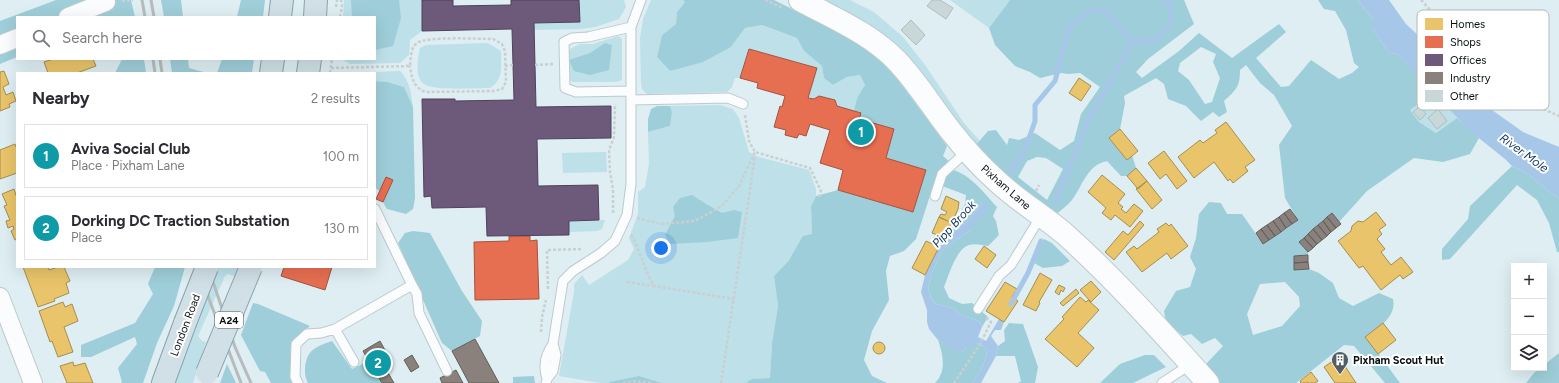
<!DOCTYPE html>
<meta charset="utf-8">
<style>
body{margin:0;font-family:Figtree,sans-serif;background:#f7f7f7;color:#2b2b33}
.controls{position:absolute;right:12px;bottom:12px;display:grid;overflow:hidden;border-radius:0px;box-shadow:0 4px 16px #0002}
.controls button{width:36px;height:36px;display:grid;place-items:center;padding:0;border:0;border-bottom:1px solid #e1e1e2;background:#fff;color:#2b2b33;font:20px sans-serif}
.you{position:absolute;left:661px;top:248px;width:14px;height:14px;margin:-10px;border:3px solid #fff;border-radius:50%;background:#1a73e8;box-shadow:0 0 0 6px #1a73e833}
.badge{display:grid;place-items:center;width:26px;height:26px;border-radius:50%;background:#7c3aed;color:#fff;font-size:13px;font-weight:700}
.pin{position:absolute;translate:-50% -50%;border:2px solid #fff;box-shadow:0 1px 4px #0006}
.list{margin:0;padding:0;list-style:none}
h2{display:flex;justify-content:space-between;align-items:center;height:52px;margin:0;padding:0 16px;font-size:17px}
h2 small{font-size:13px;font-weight:400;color:#7c7c81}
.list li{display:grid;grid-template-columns:26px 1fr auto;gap:12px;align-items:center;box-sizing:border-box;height:64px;margin:0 8px 8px;padding:0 8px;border:1px solid #e1e1e2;border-radius:0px}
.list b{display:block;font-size:15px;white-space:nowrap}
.list p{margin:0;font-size:13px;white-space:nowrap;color:#7c7c81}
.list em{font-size:13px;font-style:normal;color:#7c7c81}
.icon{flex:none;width:22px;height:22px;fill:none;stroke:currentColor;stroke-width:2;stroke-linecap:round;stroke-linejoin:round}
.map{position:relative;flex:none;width:1559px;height:383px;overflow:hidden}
.search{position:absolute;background:#fff;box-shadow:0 4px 16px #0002;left:16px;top:16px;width:360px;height:44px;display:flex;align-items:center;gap:10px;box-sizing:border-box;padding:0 14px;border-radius:0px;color:#7c7c81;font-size:15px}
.panel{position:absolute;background:#fff;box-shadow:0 4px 16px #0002;left:16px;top:72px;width:360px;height:196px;border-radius:0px}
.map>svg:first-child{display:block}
.green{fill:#bde0e9}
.forest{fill:#9eced9;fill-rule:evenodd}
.water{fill:#a7c7e8}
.homes{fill:#e9c46a;stroke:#a58e50}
.shops{fill:#e76f51;stroke:#a4533e}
.offices{fill:#6d597a;stroke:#4e435b}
.industry{fill:#8a817c;stroke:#635f5c}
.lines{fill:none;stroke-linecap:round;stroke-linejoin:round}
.stream{stroke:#a7c7e8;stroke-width:5}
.building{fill:#cad7d9;stroke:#b0bdbf}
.service-casing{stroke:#bdcacd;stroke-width:11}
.minor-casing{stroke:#bdcacd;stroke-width:20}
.secondary-casing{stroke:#bdcacd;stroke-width:24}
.trunk-casing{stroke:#8aa3ac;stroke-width:24}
.path{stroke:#cacfd0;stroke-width:2.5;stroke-dasharray:3 2;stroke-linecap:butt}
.service{stroke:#fafcfd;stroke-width:9}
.minor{stroke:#fafcfd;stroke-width:18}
.secondary{stroke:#fafcfd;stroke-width:22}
.trunk{stroke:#d0e0e6;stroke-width:22}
.rail{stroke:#b7bbbc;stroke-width:3}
.trunk-bridge-casing{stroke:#8aa3ac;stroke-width:24;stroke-linecap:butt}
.trunk-bridge{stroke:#d0e0e6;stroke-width:22}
.labels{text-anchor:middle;stroke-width:4;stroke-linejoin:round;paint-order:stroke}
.shield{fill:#fff;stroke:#51585a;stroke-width:1}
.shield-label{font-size:10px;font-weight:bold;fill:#071113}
.street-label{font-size:11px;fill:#071113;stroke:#fff}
.poi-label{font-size:11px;font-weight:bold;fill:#071113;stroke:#fff;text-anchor:start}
.water-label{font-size:12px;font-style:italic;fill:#0c355f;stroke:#fff}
.key{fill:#fff;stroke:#b5b8b8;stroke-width:1}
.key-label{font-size:11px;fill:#071113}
</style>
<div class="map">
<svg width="1559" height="383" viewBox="0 0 1559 383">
<rect width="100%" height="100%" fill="#deeef2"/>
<path class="green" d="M344,0h78v31l-12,9 -1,15 -9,8 -50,1 -9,-5h34v-42h-32z
M579,0h45l2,7 -7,12 -24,8 -14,2 -47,1v-7l46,-1z
M651,0h32l2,2 -8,10 -1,12 -14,11 -5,22 13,14 61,-24 14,-19 17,-3 35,13 7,13 18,15 2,12 9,7 14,-8 13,-2 5,10 -8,13 -3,13 -17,-5 -2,-6 -16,-4 -5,3 -6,-1 9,-30 -68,-19 -9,29h-5l-3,9 -5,5 -80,2 -5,-5 -1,-6 -1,-45 3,-19z
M826,0h24l24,12 29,25 22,28 39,58 16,18 -5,5 -65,-88 -23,-21 -22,-15 -35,-19z
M950,0h60l-21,28z
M618,36l4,3v41l-6,2h-43l-4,-2 -1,-24 2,-7 10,-5h13z
M488,43l13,8c0,15 3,29 -11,37 -13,0 -58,3 -66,-4 -10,-7 -6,-26 -4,-36l6,-3z
M400,71c10,10 11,22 13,36l-9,-20 -16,-5 -13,-1v-8h-28z
M1434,93l23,25 -21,15 -17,-11 -9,-12z
M720,105l13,4 6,9 10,34 10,5 50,13 7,19v7l-5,10 1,28 -38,42 4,30 -6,37 -2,35 -18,1 -7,4h-83l-23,-7 -30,7h-9l-41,-7 15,-84v-8l8,-9 7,10 39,-25 6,-11 -5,-11 9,-24v-22l7,-5 4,-23 -1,-32 22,-6 2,-14 -2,-6z
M606,152l1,20 -44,1 -1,-20z
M605,220l-3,9 -5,2 -28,1v-11z
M218,267h21l1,5 -5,9 -1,-5 -6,-2 -3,2 -27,60 4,5 4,1 -13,41h-20l24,-65z"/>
<path class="forest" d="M56,0h75l4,17h-118v40l-17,7v-43z
M161,0h20l2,17h-19z
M241,0h24l-2,17h-26z
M351,0h48l2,18 -8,28 -18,4v-33h-23z
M683,0h91l82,41 27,22 16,18 48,65 -4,10 7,6 -12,9 -22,68 -12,12 -14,5 -4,15 3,29 -17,31 -8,29 8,16 15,7h-142l7,-4 18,-1 2,-35 6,-37 -4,-30 15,-16 14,-24 9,-2 -1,-28 5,-10 22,-6 75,22 13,-42 -40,-12 8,-29 -35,-10 1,-6 -6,-2 3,-13 8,-13 -5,-10 -13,2 -14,8 -9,-7 -2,-12 -18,-15 -7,-13 -35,-13 -17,3 -14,19 -28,15 -33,9 -13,-14 5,-22 14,-11 1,-12 8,-10z
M1010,0h174l10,24 -46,35 -12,13 6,6 37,-27 20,-18 33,25 47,-34 7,8 -30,26 25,29 8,-1 22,-26 28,19 13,-6 7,-6 -5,-4 -8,-33 -11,-19 -11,-2 -6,-9h40l15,20v9l16,24 9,1 36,39 -24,17 9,12 17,11 21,-15 22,20 -9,16 -27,8 -29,-4 -47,33 -28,31 -7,-8 -33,28 9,10v3l-14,1v14l15,-1 10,4 14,10 6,15 14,8 26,-13 14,6c4,18 -15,29 -27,38l34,46h-15l-31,-37 -10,-1 -48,38h-77l-13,-13 1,-7 16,-17 -8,-8 -13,6 -11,-10 -8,2 -17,-14 -2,-11 12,-20 14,-4 6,-18 -6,-12 6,-19 3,-24 10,-12 12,1 6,11h15l21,30 35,-24 -13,-22 -6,-53 13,-19 -18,-31 -14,-12 -14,-18 -6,5c0,17 -4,20 -16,31l3,11 -8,5 -6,-5 -12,9 -15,-15 -18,-7 -4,-15 -8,-6 -32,18 1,7 -5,26 -11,9 18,22 5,-5 4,13 -9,8h-6l-14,-15c-20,4 -24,24 -35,39 -4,5 -10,9 -14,13 -34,-12 -58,-43 -83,-67l13,-15 8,-1 11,15 2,-7 10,2 16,-7 25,17 14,-9 7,-27 19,-27 -20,-14 -12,1 -7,-1 -21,5 -10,-6 -15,-6 -20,-21 -6,-17zM1201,47l15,7 -3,8 7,16 -8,24 -7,2 -16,-24 -11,-9 2,-8zM1037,157l9,1 17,11 -16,31 -29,-23 9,-16zM1285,282l14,15 1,9 -18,20 -29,9 -6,-21 13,-30z
M605,43l7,2 -3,25 -19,5 -16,-4 -5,-11 21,-7z
M122,59h22l2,14h-31z
M170,59h18l1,9 18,5h-35z
M222,59h32l-2,14h-35z
M375,81l13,1 16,5 9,20 2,91 -2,11 -7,5 -19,-5 -4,-7 10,-22 -7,-3 -6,14 -5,-3z
M657,106h13l2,6 -2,14 -22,6v-13l3,-10z
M1512,166l14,7 33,26v53h-2l-8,-29 -12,-23 -20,-15 -67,74 -8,1v-11l26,-30 2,-13z
M953,170c18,5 32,24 44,37l-4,9 3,5 3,14 -11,11c-5,-1 -13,-3 -19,-1 -13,4 -20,30 -25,42l5,11 13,6 10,-1 16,14 -6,10 -3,-6 -20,-7 -5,-6 -18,-4 -5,-5 -3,-11 3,-13 10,-22 5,-6 23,-16 14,-30 -16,21 -8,4 -4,6 -4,-3 14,-25 1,-9 -24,-9 3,-9z
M692,195l14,9 16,9 12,-3 8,2 -4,26 -31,4 -37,2 -5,-9 10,-19 -2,-9 7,-9z
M413,231l17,2 32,58 20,30 -2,15 -28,15 -10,-8 -44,-100 7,-10z
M1044,239l8,4 18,18 -8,5 -19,2 -9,-5z
M155,267h30l-11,39 -17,37 -14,40h-22l1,-1 -4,-14 19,-24 -2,-7 -44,20h-10v-12l54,-22 18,-29 -5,-10z
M253,303l5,1 52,22 -19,16 -1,30 3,11h-22l-6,-11 -5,-1 -19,-36z
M1009,323l14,1 15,43 -3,16h-17l3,-2 -6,-25h-19l2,-10 7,-5 -1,-11z
M938,340l23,13 5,-6 10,-4 7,3 4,5c-1,11 -8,23 -15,32h-37c12,-12 8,-28 3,-43z
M332,341l20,28 17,-8 13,22h-74c-3,-6 -3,-9 -3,-15 2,-19 11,-21 27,-27z
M1559,353v30h-33c5,-6 10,-15 18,-15v-3z
M1145,355h9l12,12 -33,16h-33l20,-19z
M227,364l9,19h-16z
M534,376l1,7h-22v-6z
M639,376l23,7h-53l1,-1z"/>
<path class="water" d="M1358,0h31l17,24 14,13 11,14 54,54 38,27 36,15v52l-33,-26 -14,-7 -7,-7 -35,-28 -50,-52 -22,-25 -9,-1 -16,-24v-9z
M983,201l6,6 -2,2 -18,22 -23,16 -5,6 -10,22 -3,13 3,11 5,5 18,4 5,6 20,7 3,6 -4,10 8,4 13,-22 5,3 -3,8h-6l-4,6 7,10 -2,10 -15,27h-9c7,-9 14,-21 15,-32l-4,-5 -7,-3 -3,4h-7l-5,6 -4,2 -1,-4 -18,-11 -9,-11 -2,-7v-12l-6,-18 4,-17 14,-28 7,-7 5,-11 4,3 4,-6 8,-4z"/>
<path class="homes" d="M53,59h40l3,7 -19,7h-29l-4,-11z
M4,71l5,13 -6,3 3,8 7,-3 3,9 -7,3 1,3 -10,4v-39z
M1079,78l12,8 -10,15 -12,-8z
M1226,122l29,38 -10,7 3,4 -15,12 -3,-4 -2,2 -14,-19 -20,16 -16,-21 22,-17 3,3 14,-10 -2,-3z
M1120,129l18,22 -11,9 -18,-22z
M15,144l2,5v24l-17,6v-29z
M1164,151l23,30 -10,8 -11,-15 -6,5 -12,-16z
M1136,168l11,13 -9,8 -11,-13z
M1102,175l23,19 -7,9 5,4 -2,2 5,4 8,-9 9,7 -13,16 -15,-12 -4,5 -9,-7 4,-5 -18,-16z
M1147,181l15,19 -10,9 -16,-20z
M14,189l3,9v41l-2,1 -4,-9 3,-2 -1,-3 -5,2 -2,-7 4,-1 -6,-14 3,-1 -5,-11z
M946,196l13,6 -1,7 -6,14 -13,-6 2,-3 4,1 2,-3 -6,-3z
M1376,212l10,13 -7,5 3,4 -5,5 8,10 -4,3 10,13 10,-8 12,15 -10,7 -3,-4 -19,15 -18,-24 -4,2 -21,-27 13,-10 1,-5 6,-5 5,1z
M939,217l13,6 -7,15 -13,-5z
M1140,221l4,4 -30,35 -9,-8 18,-21 5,4z
M1166,223l3,3 2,-2 17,22 -17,13 -4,-6 -25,19 -16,-20 8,-6 3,3 22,-17 -2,-3z
M926,241l13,6 -14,28 -13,-7z
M984,246l12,9 -9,13 -12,-9z
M23,267h25l1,3 9,-3h6l6,14 -4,2 3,10 -15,6 1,2 -17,6z
M1040,273l12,7 -13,22 1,1 -4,8 -13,-6z
M1091,281l10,11 -10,10 -11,-12z
M1005,282l12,7 -5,8 6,4 -14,21 -18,-11z
M1059,285l6,3 -2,4 -2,-2 -2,5 -4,-3z
M1076,289l3,4 -16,13 -3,-3z
M1080,297l6,5 2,-2 11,10 -21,23 16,15 -17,19 -32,-28 19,-20 -2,-2z
M63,302l2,5 7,-3 6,17 -14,6 9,25 -15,5 -6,-16 -2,1 -11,-31z
M1383,323l13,17 -18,14 -13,-17z
M873 348a6 6 0 1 1 12 0a6 6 0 1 1-12 0Z
M1339,357l17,26h-21l-11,-16z
M73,362l1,4 11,-3 8,20h-26l-7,-17z
M1311,372l7,9 -3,2h-14l-1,-2z"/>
<path class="shops" d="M749,49l68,19 -9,30 6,1 5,-3 16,4 2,6 24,7 -2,6 35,10 -8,29 40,12 -13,42 -75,-22 5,-20 -23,-7 10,-33 -20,-6 -4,12 -7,-2 -2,4 -12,-3 1,-5 -12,-3 6,-21 2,1 3,-11 -28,-8 1,-5 -18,-5z
M386,177l7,3 -10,22 -7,-3z
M509,236h21v5l7,-1 2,59 -64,1 -1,-58 35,-1z
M284,267h48l-7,23 -44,-14z"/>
<path class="offices" d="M422,0h31v6l58,-1v-5h68l1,22 -46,1 2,84 75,-1v32l-74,1 1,47 60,-1 1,35 -30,1v14l-82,1 -1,-29 -54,1 -1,-12 -7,1 -2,-98h33v2l59,-1 -2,-71 -90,2z"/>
<path class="industry" d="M1290,209l8,11 -6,4 -8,-11z
M1284,213l8,11 -6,4 -7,-11z
M1332,213l9,11 -5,4 -9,-11z
M1279,217l7,11 -5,4 -8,-11z
M1327,217l9,11 -5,4 -8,-11z
M1273,221l8,11 -6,4 -8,-11z
M1323,221l8,11 -4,4 -9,-11z
M1267,225l8,11 -6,4 -8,-11z
M1318,225l9,11 -5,4 -9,-11z
M1261,229l8,11 -6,4 -7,-11z
M1313,229l9,11 -5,4 -9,-10z
M1308,234l9,10 -4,4 -9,-10z
M1304,238l9,10 -5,4 -9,-10z
M1308,255v7l-14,1v-7z
M1308,262l1,7 -15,1v-7z
M475,339l24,44h-30l-17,-32z
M380,341l6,11 -6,3 6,10 -2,1 10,17h-12l-19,-32z
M412,355l7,12 -8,5 -7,-12z
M456,370l7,13h-21l-2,-5z"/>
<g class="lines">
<path class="stream" d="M1133,41h20l17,-15 1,-19 -5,-7
M1011,172l16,-28 8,-23v-16l20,-24 14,-54 19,-16 17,-1 28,31
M1056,200l32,-79 45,-80
M1011,304l17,-31 13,-32"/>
</g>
<path class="building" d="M932,0h8l13,8 -7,11 -19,-13z
M911,20l14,15 -9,10 -15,-15z
M1420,106l6,8 -6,6 -7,-8z
M1438,109l9,12 -10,8 -9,-11z"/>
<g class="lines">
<defs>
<path id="service" d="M631,91l-55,1 -11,-4 -1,-46 8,-4 16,-1 43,-10
M631,100l97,-2 15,6
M935,196l7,-22 25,-23
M412,285l5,9 2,19 28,58
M978,309l21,-33 12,-11 30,-49
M335,329l19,33
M547,379c-4,-12 -2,-24 6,-35
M298,383l-3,-6 1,-33 11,-10 14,-1 14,-4 77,-44 -37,-76
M546,383l1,-4 6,-8 3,-16 -3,-11 10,-63 10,-10 28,-18 14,-12 12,-26 4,-31v-157l10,-27
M1162,383l29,-19"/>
<path id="minor" d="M68,17l38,-15
M0,45l17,-7
M0,297l33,86"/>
<path id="secondary" d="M800,0c33,18 70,33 97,61 20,21 35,46 53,69 14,18 30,36 47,51 21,20 47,35 69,54 51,46 96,97 142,148"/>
<path id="trunk" d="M280,17l2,-17
M315,17l1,-17
M271,73l2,-14
M308,73l2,-14
M163,383l22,-60"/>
</defs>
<use href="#service" class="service-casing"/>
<use href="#minor" class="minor-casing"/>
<use href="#secondary" class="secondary-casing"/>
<use href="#trunk" class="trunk-casing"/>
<path class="path" d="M765,0l18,8
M1421,0l63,68 55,39 20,9
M122,1l11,-1
M336,7l1,-7
M340,17l2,-12 -1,-5
M535,65l18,-1
M505,66l8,-1
M331,68l79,-2c1,-7 0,-18 7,-23 10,-7 62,-4 76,-4l9,5 3,7 1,31 -4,7 -8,2 -69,1c-12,-6 -13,-13 -15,-26
M330,73l2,-14
M745,115l4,26 6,11 55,16 11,23 -2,8
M1036,191l3,-6
M613,213v-24l-3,-17 -1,-22 5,-13 1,-33
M637,218l24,6 34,-3 27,-15 17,-20 16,-34
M631,235c10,16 13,35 23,51l80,13
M627,282l27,4
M548,289l-1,-39 36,-1
M541,332l1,-15 4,-17
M623,383l13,-2 17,2
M721,383l34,-227
M954,383l25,-37 12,-24 -5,-4"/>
<use href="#service" class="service"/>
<use href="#minor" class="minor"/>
<use href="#secondary" class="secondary"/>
<use href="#trunk" class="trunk"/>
<path class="rail" d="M142,0l3,17
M151,0l3,17
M153,59l2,14
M160,59l2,14
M200,267l9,32 32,84
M208,267l27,80 16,36"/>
<defs>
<path id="trunk-bridge" d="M185,323l22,-56
M207,373l44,-106"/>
</defs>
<use href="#trunk-bridge" class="trunk-bridge-casing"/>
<use href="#trunk-bridge" class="trunk-bridge"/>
</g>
<defs>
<symbol id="building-pin" viewBox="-11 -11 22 30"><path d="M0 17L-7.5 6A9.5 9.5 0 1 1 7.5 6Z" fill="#525e61" stroke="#fff"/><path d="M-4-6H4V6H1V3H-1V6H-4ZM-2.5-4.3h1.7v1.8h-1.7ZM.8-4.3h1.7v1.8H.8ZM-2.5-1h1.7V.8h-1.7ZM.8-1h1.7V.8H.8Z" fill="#fff"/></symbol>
</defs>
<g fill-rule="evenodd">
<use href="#building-pin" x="1330" y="350" width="20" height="27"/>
</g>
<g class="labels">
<rect class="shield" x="215" y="312" width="28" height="16" rx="3"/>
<g class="shield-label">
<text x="229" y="324">A24</text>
</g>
<g class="street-label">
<text transform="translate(1006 187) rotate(41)" y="4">Pixham Lane</text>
<text transform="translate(185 325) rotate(-69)" y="4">London Road</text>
</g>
<g class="poi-label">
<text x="1353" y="364">Pixham Scout Hut</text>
</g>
<g class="water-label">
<text transform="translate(1524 153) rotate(36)" y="4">River Mole</text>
<text transform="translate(954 224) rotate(-48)" y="4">Pipp Brook</text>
</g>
</g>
<rect x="1417" y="10" width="132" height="100" rx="6" class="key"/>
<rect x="1425" y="18" width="18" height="12" fill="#e9c46a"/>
<rect x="1425" y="36" width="18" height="12" fill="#e76f51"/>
<rect x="1425" y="54" width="18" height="12" fill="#6d597a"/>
<rect x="1425" y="72" width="18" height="12" fill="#8a817c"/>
<rect x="1425" y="90" width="18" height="12" fill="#cad7d9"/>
<g class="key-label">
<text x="1450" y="28">Homes</text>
<text x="1450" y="46">Shops</text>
<text x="1450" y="64">Offices</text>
<text x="1450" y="82">Industry</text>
<text x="1450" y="100">Other</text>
</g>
</svg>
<div class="controls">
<button>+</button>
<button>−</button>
<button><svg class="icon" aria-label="layers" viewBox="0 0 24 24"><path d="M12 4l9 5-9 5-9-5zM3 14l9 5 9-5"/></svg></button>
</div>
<div class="you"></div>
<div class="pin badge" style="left:861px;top:132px;background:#0f9aa8">1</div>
<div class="pin badge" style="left:378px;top:363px;background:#0f9aa8">2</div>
<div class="search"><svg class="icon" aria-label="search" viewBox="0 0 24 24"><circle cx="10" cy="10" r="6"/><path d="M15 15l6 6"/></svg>Search here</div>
<section class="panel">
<h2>Nearby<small>2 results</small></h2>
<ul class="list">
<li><span class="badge" style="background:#0f9aa8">1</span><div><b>Aviva Social Club</b><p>Place · Pixham Lane</p></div><em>100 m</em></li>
<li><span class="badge" style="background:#0f9aa8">2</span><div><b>Dorking DC Traction Substation</b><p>Place</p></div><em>130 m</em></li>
</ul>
</section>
</div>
